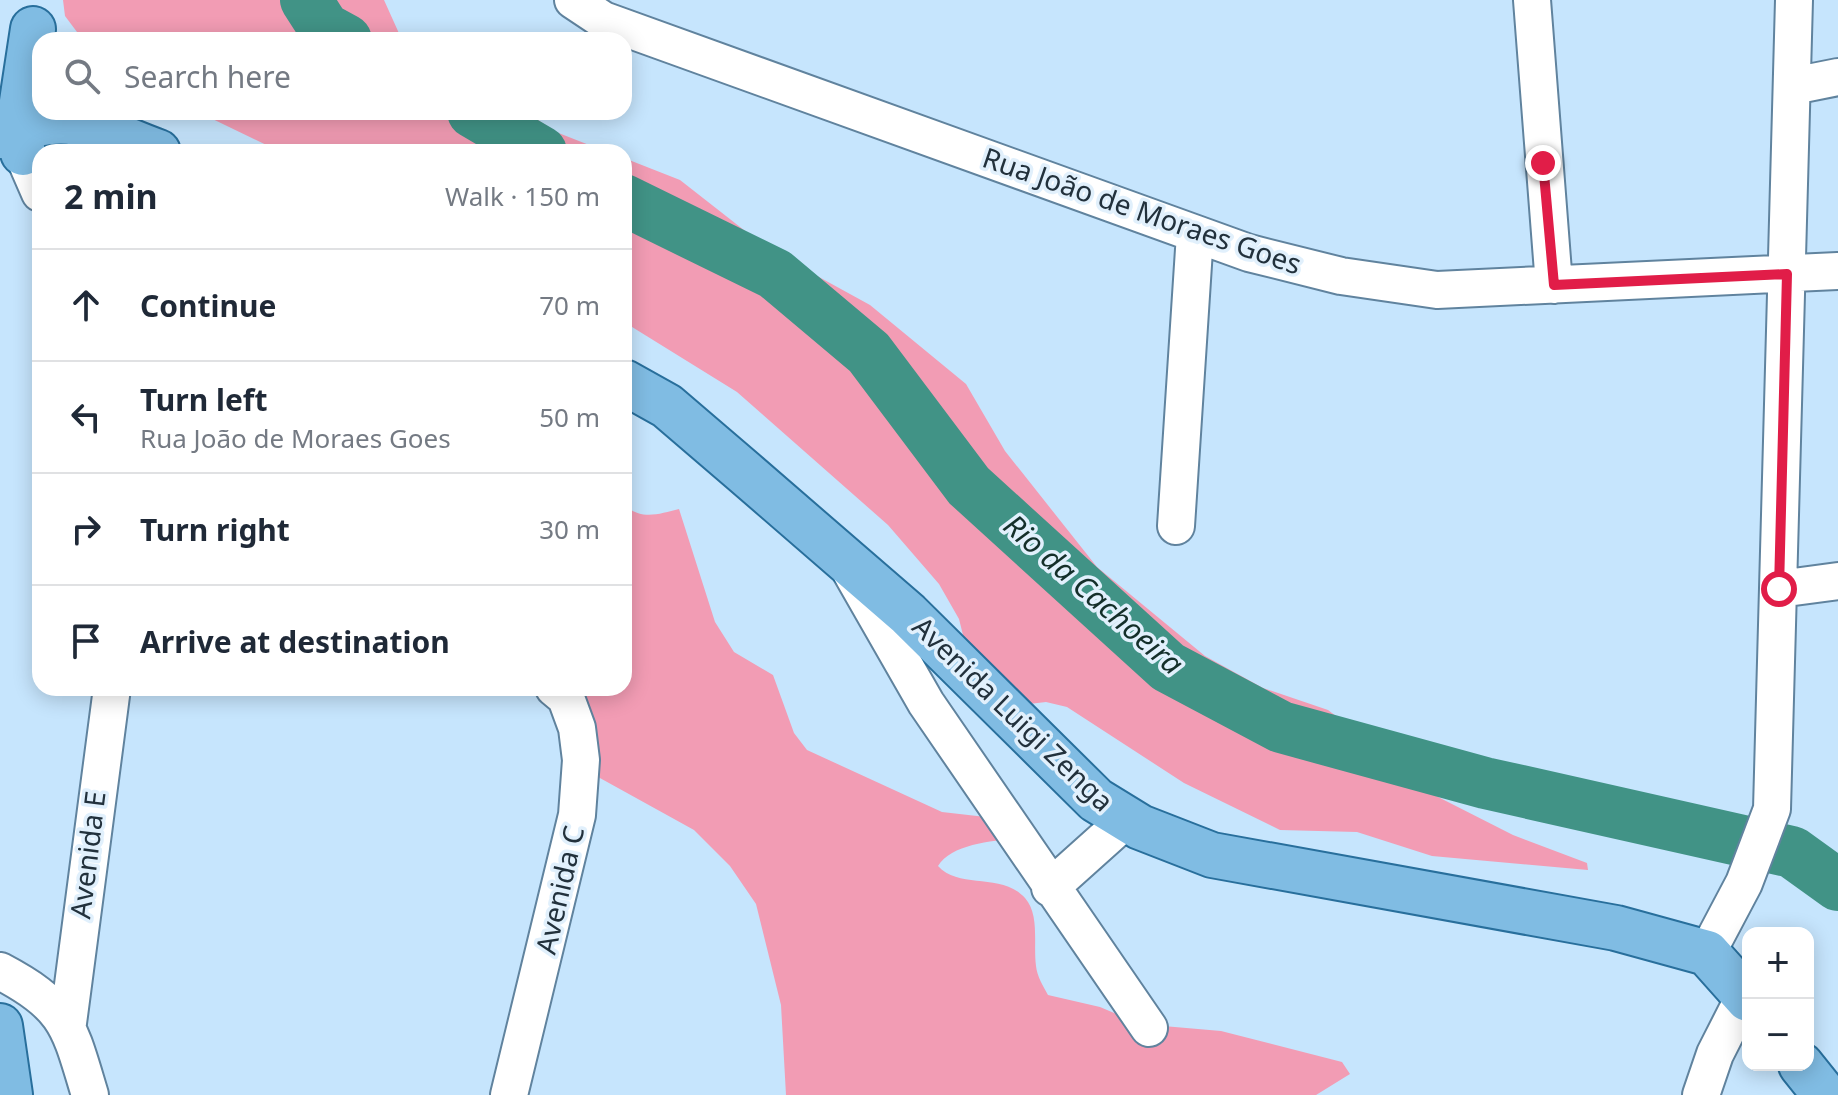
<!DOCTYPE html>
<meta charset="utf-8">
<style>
body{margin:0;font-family:"Noto Sans",sans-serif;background:#f6f6f7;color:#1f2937}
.controls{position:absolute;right:24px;bottom:24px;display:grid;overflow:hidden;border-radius:16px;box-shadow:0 4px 20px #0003}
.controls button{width:72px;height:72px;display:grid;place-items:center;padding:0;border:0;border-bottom:2px solid #e0e1e3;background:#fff;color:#1f2937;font:40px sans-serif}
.stop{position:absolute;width:24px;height:24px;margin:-18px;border:6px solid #e11d48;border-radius:50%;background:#fff}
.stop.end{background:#e11d48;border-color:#fff;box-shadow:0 2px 8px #0008}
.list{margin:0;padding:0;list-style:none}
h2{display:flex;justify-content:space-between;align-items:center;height:104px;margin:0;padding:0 32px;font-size:34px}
h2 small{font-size:26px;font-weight:400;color:#747a83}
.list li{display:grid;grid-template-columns:52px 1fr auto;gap:24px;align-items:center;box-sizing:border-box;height:112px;padding:0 32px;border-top:2px solid #e0e1e3}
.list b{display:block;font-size:30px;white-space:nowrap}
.list p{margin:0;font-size:26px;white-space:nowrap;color:#747a83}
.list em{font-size:26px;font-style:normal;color:#747a83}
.icon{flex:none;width:44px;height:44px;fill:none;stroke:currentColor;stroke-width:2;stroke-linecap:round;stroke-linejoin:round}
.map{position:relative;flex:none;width:1838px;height:1095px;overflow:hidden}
.search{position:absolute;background:#fff;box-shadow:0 4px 20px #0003;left:32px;top:32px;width:600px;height:88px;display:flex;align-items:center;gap:20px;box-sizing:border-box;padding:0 28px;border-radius:24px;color:#747a83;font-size:30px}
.panel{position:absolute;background:#fff;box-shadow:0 4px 20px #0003;left:32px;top:144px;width:600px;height:552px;border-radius:24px}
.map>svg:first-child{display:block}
.green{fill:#f29cb4}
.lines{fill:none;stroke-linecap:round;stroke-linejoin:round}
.river{stroke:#419386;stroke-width:52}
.minor-casing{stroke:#60839e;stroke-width:40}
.major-casing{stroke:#286f9c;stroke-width:48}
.minor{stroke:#fff;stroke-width:36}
.major{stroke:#80bce3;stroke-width:44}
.route{stroke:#e11d48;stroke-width:10}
.labels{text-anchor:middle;stroke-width:7;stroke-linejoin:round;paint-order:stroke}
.street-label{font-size:28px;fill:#22313c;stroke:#e1f0fc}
.water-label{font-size:30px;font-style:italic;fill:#142f2a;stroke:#e1f0fc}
</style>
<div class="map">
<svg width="1838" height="1095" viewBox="0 0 1838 1095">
<rect width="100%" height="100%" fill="#c6e5fd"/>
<path class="green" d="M63,0h321l18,40h-319l-18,-24z
M198,112h328l30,20 51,20h-326z
M624,158l56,22 88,69 102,56 96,79 39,67 92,116 108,89 58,32 65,22 12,9 8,25 31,23 134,68 74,28 1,7 -156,-14 -75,-24 -77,-2 -96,-47 -117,-76 -21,-5 -51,6 -21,-29 -15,-60 -20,-35 -51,-59 -151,-133 -113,-70z
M624,504c16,17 35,10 55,5l36,113 19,30 39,23 21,58 13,17 135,62 70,8 17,16c-27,5 -76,5 -91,30 22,24 64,6 87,32 15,17 8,46 11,68 1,10 7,20 12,29l52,12 40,17 81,7 121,31 8,12 -34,21h-530l-5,-90 -25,-101 -26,-38 -36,-36 -114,-63 -28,-79h72z"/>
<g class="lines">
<path class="river" d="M306,0l18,28 22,12
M473,112l68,40
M624,200l151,74 94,79 100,133 199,181 113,60 204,56 307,69 46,33"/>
<defs>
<path id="minor" d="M573,0l30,20 646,233 92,23 96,14 401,-19
M1532,0l22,285
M1793,86l45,-9
M23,154l17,39
M1176,526l19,-292
M851,572l75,131 223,325
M1779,589l59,-8
M1050,888l77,-69
M1707,953l37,-70 28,-74 22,-809
M0,971c68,36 69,55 90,124
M68,1023l44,-335
M509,1095l68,-280 4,-55 -4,-32 -11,-30 -12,-10
M1701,1095l14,-41 30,-59"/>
<path id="major" d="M0,136c72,-30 92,-8 158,16
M23,153l-5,-25 15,-99
M624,382l43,24 77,66 164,142 188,186 44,27 72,28 404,73 91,25 41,46
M0,1026l10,69
M1801,1065l24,30"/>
</defs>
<use href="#minor" class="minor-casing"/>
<use href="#major" class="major-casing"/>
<use href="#minor" class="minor"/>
<use href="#major" class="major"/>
</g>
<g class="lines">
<path class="route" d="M1543,163l11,122 233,-11 -8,315"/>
</g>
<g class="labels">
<g class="street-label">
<text transform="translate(1142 211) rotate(19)" y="10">Rua João de Moraes Goes</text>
<text transform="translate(1013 714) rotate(44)" y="10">Avenida Luigi Zenga</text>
<text transform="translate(88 855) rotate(-83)" y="10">Avenida E</text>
<text transform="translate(560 890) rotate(-77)" y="10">Avenida C</text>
</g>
<g class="water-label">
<text transform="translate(1093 595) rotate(41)" y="10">Rio da Cachoeira</text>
</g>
</g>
</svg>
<div class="controls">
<button>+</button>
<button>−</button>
</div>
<div class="stop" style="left:1779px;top:589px"></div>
<div class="stop end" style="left:1543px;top:163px"></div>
<div class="search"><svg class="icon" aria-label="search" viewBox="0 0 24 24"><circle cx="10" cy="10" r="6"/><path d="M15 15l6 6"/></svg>Search here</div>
<section class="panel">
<h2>2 min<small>Walk · 150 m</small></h2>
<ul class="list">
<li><svg class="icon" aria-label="ahead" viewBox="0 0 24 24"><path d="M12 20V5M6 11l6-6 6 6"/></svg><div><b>Continue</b></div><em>70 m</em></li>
<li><svg class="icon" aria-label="left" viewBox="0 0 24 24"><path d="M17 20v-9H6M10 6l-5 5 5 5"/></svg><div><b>Turn left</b><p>Rua João de Moraes Goes</p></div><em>50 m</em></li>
<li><svg class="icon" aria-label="right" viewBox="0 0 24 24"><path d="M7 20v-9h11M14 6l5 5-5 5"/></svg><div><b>Turn right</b></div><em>30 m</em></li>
<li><svg class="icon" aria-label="arrive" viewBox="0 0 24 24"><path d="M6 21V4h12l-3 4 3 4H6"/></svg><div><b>Arrive at destination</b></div></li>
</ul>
</section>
</div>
